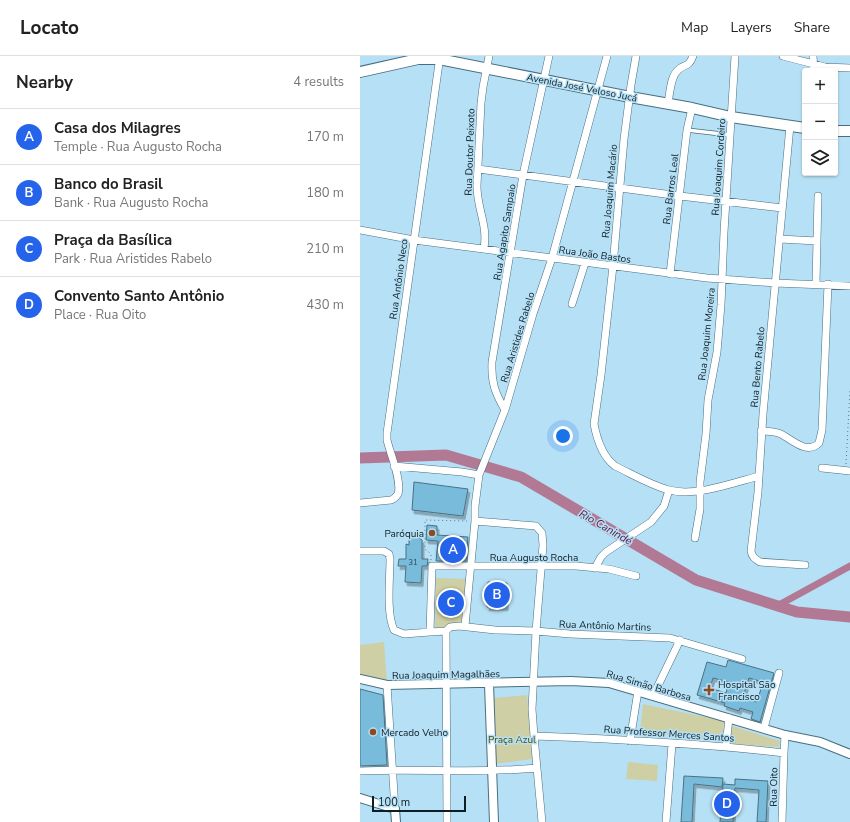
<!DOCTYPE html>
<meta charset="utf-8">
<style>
body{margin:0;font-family:"Nunito Sans",sans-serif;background:#f6f6f6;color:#222}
.controls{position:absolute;right:12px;top:12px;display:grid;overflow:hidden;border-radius:4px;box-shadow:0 1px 3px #0004}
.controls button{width:36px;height:36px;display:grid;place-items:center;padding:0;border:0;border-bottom:1px solid #e0e0e0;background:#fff;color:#222;font:20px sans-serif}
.scale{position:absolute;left:12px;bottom:10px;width:94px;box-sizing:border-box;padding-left:4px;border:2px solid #0e1e26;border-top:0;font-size:11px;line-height:14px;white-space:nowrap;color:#0e1e26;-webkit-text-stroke:3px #b6e0f5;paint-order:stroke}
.you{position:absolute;left:203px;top:380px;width:14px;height:14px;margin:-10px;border:3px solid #fff;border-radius:50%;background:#1a73e8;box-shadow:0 0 0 6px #1a73e833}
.badge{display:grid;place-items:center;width:26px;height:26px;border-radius:50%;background:#2563eb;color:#fff;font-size:13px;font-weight:700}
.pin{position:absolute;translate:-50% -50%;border:2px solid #fff;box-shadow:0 1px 4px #0006}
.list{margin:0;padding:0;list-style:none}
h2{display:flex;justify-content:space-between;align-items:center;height:52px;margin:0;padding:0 16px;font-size:17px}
h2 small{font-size:13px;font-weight:400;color:#767676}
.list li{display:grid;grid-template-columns:26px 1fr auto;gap:12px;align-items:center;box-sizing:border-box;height:56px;padding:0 16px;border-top:1px solid #e0e0e0}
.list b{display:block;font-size:15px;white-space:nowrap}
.list p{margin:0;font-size:13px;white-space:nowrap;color:#767676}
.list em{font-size:13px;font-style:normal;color:#767676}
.icon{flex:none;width:22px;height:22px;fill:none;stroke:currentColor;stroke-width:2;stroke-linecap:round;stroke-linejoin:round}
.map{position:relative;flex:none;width:490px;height:766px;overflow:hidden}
header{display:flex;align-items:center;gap:24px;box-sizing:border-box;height:56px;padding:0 20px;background:#fff;border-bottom:1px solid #e0e0e0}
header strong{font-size:19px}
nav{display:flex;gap:22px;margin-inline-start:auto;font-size:14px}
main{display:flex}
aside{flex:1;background:#fff}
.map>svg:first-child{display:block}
.green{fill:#cecfa4}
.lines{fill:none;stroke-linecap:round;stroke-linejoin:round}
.canal{stroke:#b27994;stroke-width:7}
.river{stroke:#b27994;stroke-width:11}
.building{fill:#79bbda;stroke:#4a7183;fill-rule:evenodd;filter:url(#shadow)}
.service-casing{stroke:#486f81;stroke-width:5}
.minor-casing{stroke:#486f81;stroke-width:8}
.tertiary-casing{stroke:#486f81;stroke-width:10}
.primary-casing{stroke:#486f81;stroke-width:12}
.path{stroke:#5c7886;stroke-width:1;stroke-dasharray:1 3;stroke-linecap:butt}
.service{stroke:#fff;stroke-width:3.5}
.minor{stroke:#fff;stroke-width:7}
.tertiary{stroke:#fff;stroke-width:8}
.primary{stroke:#fff;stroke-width:10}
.poi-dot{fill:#8f4a20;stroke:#b6e0f5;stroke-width:1.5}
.labels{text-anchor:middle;stroke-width:3;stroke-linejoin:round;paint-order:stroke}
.number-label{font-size:8px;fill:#294553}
.street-label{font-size:10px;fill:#0e1e26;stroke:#b6e0f5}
.poi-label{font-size:10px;fill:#0e1e26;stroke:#b6e0f5;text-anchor:start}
.park-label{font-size:10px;fill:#4f4e02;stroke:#b6e0f5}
.water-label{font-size:11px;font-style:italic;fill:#5b153e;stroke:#b6e0f5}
</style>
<header>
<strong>Locato</strong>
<nav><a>Map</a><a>Layers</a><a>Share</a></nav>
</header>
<main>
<aside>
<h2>Nearby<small>4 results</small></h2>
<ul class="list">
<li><span class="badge">A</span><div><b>Casa dos Milagres</b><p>Temple · Rua Augusto Rocha</p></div><em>170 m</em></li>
<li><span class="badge">B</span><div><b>Banco do Brasil</b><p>Bank · Rua Augusto Rocha</p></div><em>180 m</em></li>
<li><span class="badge">C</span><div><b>Praça da Basílica</b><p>Park · Rua Aristides Rabelo</p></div><em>210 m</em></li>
<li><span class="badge">D</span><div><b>Convento Santo Antônio</b><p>Place · Rua Oito</p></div><em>430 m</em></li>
</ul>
</aside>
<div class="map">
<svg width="490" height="766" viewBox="0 0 490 766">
<defs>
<filter id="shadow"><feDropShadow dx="2" dy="3.5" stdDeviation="0" flood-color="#0004"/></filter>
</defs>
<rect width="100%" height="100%" fill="#b6e0f5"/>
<path class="green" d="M76,522l32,1 -1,50 -32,-1z
M24,586l3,42 -27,-7v-32z
M167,639l5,64 -37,5 -1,-66z
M283,648l81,17 -2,20 -82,-9z
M372,670l48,15 -1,6 -50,-3z
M268,706l30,3 -1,16 -31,-2z"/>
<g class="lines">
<path class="canal" d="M417,550l73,-40"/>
<path class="river" d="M0,402l86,-3 75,22 175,103 101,32 53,5"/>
</g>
<path class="building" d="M54,426l54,7 -5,27 -51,-6z
M67,469l10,1v9l31,2 -2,24h-30l2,-20 -12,-1z
M51,480h5l6,4v19h6l-1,7h-5l-1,17 -16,-1 1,-16h-8l1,-7h7v-15l3,1v-6z
M128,526l19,1 -1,24h-19z
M368,604l46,13 -14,49 -9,-3 2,-7 -13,-4 -1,3 -15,-5 1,-3 -28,-8 10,-33 19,5zM353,622l16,4 -3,11 -16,-5zM389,622l14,4 -6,20 -14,-5z
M0,633l23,6 4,70 -27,1z
M324,720l39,2 -1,9 -28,-3 -2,38h-11z
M375,723l33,2 -2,41h-9l2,-32 -24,-2 -2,34h-13l3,-38 12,1z"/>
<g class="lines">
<defs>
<path id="service" d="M327,74l43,5"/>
<path id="minor" d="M276,0l-5,29 -7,54 -11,127 -12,109 -7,49c3,16 8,32 21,42 17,8 35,19 54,24 26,7 64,-7 90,-14
M423,0l42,11 25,1
M453,0l1,15
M308,47c2,-9 2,-26 10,-33 7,-7 10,-1 15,-14
M430,70l-27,288 -5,78 -7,59c1,6 4,8 9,11l45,3
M118,113l202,27 102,12
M0,174l54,10 293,38 68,5 75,3
M420,183l37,2
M124,192c4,-23 -7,-39 -7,-62l4,-83 2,-16 6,-31
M310,218l17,-144 5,-22
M456,228l2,-88
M212,248l13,-41
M145,354c-10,-17 -14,-28 -13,-48l31,-187 26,-119
M401,375c7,0 13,0 20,3 11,6 26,21 38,9l3,-13 6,-146
M34,410l68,6 17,3
M462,412l28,3
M0,447l31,-3c3,-1 5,-3 7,-6 4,-13 -8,-41 -11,-54v-7l53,-377
M115,465l61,5 6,7 1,12 -7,86 -4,78 2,27 8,86
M335,482l5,-29v-27l6,-48 2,-34 9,-48 4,-47 3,-73 11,-176
M0,495h24l5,3 1,5c0,20 -4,54 4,71l10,4 26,-2 2,-66h144l33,3 27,7
M235,512l6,-11 5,-5 45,-30 13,-16 5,-16
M105,570l10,-105v-15l4,-31 26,-65 28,-96 19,-56 55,-202
M86,575l1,191
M70,576l16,-1 4,-4 9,-1 36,4 41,1 34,3 100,4 72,21
M27,629l8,124
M293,640l27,-56
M404,672l15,-55
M174,680c83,3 167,7 250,17l1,-18
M270,685l8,-50
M366,690l3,-28
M0,715c59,-3 118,3 177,-3
M306,766l6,-78
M422,766l2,-69"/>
<path id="tertiary" d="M0,623l27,6 184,-4 38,2 176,52 35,7 30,12
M129,628l5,138
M0,742l35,11 1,13"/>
<path id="primary" d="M0,16l58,-13h21l191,38 62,11 39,9 74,11
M475,75h15"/>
</defs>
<use href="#service" class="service-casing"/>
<use href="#minor" class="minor-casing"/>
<use href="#tertiary" class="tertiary-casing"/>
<use href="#primary" class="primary-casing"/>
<path class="path" d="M486,408l4,-74
M71,504v-6l-6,-5v-29l42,1"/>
<use href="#service" class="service"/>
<use href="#minor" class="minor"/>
<use href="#tertiary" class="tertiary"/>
<use href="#primary" class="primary"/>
</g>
<g class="poi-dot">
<circle cx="72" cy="477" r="4"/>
<path d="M347 628h4v4h4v4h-4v4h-4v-4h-4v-4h4z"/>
<circle cx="13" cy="676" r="4"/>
</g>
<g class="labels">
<g class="number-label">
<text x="53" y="509">31</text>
</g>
<g class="street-label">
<text transform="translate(222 31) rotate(11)" y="4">Avenida José Veloso Jucá</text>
<text transform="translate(109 96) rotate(-88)" y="4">Rua Doutor Peixoto</text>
<text transform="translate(358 111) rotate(-86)" y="4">Rua Joaquim Cordeiro</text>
<text transform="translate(310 133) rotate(-83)" y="4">Rua Barros Leal</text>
<text transform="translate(249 135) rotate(-85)" y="4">Rua Joaquim Macário</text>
<text transform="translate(144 176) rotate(-81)" y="4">Rua Agapito Sampaio</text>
<text transform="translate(235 198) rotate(8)" y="4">Rua João Bastos</text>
<text transform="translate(38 223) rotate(-82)" y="4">Rua Antônio Neco</text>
<text transform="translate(346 278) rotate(-84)" y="4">Rua Joaquim Moreira</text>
<text transform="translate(157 281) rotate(-73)" y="4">Rua Aristides Rabelo</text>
<text transform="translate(397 311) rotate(-85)" y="4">Rua Bento Rabelo</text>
<text x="174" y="505">Rua Augusto Rocha</text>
<text transform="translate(245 569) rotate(2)" y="4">Rua Antônio Martins</text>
<text transform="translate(86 618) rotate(-1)" y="4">Rua Joaquim Magalhães</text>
<text transform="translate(289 629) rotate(16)" y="4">Rua Simão Barbosa</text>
<text transform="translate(309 677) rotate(4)" y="4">Rua Professor Merces Santos</text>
<text transform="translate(413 731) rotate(-89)" y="4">Rua Oito</text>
</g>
<g class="poi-label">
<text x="64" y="481" text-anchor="end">Paróquia</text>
<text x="358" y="632">Hospital São<tspan x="358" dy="12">Francisco</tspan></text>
<text x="21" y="680">Mercado Velho</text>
</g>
<g class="park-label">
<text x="152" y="687">Praça Azul</text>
</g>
<g class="water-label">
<text transform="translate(246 471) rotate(30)" y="4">Rio Canindé</text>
</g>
</g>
</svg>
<div class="controls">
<button>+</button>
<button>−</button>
<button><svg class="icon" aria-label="layers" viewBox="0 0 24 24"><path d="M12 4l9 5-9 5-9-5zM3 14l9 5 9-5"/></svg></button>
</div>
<div class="scale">100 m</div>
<div class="you"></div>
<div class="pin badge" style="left:93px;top:494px">A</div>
<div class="pin badge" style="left:137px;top:539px">B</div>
<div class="pin badge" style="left:91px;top:547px">C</div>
<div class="pin badge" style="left:367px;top:748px">D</div>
</div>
</main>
